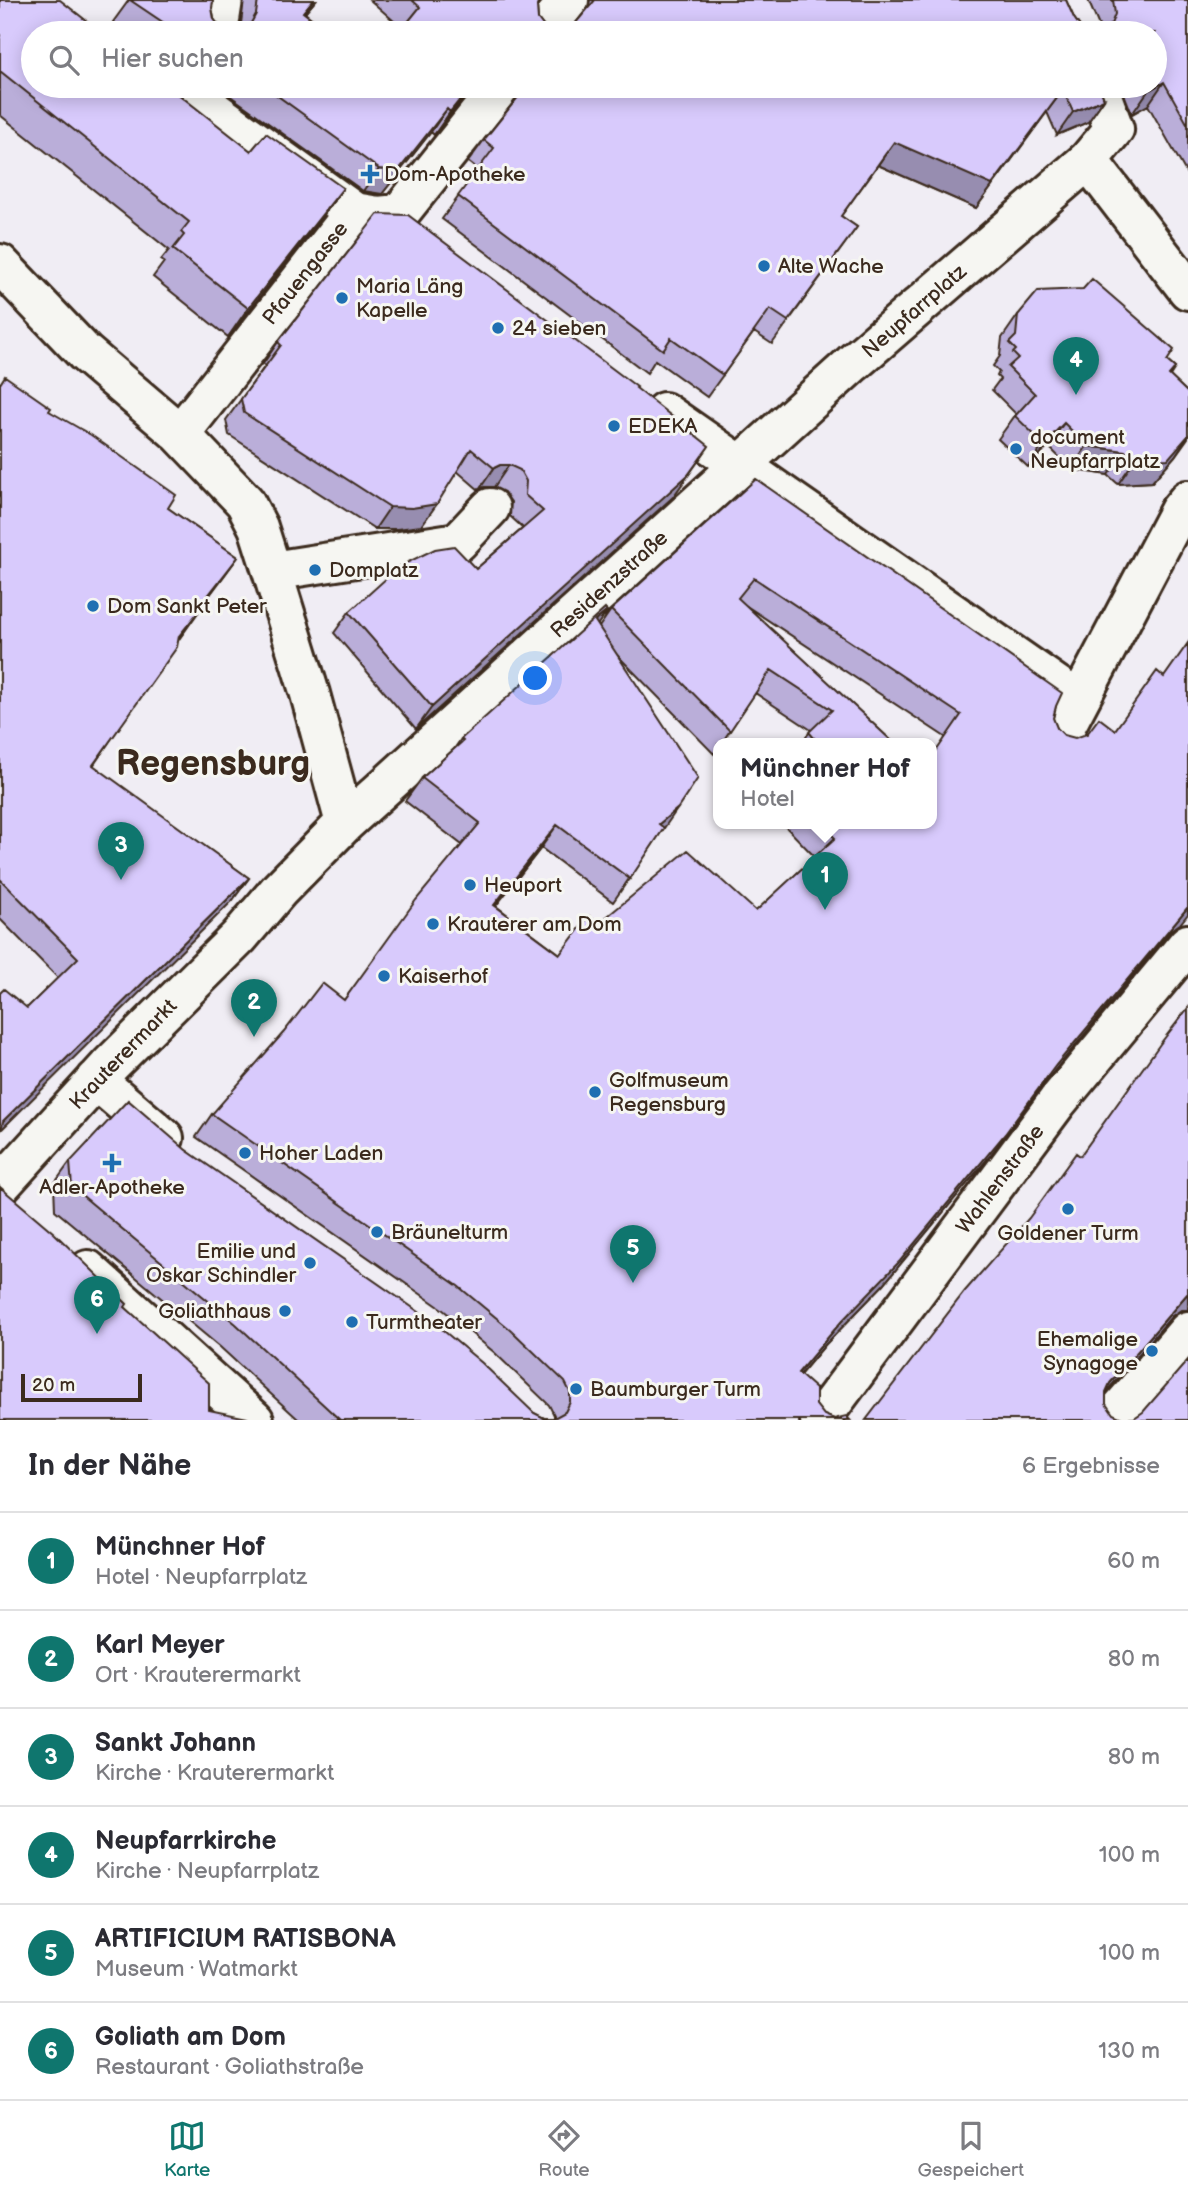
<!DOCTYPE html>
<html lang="de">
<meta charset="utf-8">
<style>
body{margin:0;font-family:"Balsamiq Sans",sans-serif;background:#f7f7f7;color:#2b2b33}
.scale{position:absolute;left:21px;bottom:18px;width:121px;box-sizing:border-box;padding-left:7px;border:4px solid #3b2a1e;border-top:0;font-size:19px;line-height:24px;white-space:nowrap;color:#3b2a1e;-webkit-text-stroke:5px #f6f6f2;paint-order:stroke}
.you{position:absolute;left:536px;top:679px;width:24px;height:24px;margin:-18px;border:5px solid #fff;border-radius:50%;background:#1a73e8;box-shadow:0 0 0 10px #1a73e833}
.badge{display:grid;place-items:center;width:46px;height:46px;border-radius:50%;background:#0f766e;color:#fff;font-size:23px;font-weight:700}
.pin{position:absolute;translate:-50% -58px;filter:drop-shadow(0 2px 4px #0008)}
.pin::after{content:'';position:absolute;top:37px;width:24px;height:21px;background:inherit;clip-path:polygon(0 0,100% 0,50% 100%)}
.popup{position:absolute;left:713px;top:738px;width:224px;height:91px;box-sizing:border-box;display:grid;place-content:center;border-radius:14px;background:#fff;filter:drop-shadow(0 2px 5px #0005);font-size:23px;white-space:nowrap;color:#7c7c81}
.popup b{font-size:26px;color:#2b2b33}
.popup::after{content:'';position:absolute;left:50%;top:100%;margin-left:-14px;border:14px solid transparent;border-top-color:#fff}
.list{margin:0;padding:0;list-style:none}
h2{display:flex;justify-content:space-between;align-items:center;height:91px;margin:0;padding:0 28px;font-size:30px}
h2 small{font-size:23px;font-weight:400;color:#7c7c81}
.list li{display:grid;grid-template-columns:46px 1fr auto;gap:21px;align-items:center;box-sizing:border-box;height:98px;padding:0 28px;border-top:2px solid #e1e1e2}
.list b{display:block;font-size:26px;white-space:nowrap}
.list p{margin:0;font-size:23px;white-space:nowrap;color:#7c7c81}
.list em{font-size:23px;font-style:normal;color:#7c7c81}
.icon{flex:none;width:38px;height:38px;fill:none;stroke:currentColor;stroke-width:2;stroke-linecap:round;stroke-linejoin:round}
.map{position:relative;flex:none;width:1188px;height:1420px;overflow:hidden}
.search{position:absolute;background:#fff;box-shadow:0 4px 18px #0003;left:21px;right:21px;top:21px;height:77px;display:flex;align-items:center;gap:18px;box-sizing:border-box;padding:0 24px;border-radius:38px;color:#7c7c81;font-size:26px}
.sheet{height:679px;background:#fff}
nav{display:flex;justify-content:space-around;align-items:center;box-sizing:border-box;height:98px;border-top:2px solid #e1e1e2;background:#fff;font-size:19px;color:#7c7c81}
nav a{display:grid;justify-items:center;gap:4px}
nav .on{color:#0f766e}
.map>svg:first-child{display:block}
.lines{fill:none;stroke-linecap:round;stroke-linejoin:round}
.minor-casing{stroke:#3b2a1e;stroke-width:44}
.minor{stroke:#f6f6f2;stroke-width:38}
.wall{fill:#baaed9;stroke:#3b2a1e;stroke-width:2;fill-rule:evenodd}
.shaded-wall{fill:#978db0;stroke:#3b2a1e;stroke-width:2}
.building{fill:#d8cafc;stroke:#3b2a1e;stroke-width:2}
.poi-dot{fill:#1f6fb2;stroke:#f6f6f2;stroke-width:2.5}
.labels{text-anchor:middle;stroke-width:6;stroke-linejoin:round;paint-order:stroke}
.poi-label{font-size:21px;fill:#3b2a1e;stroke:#f6f6f2;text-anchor:start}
.street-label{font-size:21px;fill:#3b2a1e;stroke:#f6f6f2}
.town-label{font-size:35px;font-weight:bold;fill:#3b2a1e;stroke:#f6f6f2}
</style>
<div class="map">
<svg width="1188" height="1420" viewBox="0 0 1188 1420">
<rect width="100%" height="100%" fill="#f0edf4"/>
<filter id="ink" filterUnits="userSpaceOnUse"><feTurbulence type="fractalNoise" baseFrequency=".0143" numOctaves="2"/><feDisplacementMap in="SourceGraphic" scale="14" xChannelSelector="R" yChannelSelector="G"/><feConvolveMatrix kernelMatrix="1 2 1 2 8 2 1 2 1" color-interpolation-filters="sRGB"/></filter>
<g filter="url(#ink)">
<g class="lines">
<defs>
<path id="minor" d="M218,33l5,-33
M542,33l27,-33
M203,86l-2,5 12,19 141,102 24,4 21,-2 102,-128
M1088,160l26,-31 -16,-43
M0,264l85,89 95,81 65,68 13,25 14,44 38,123 35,129
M664,412l415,289
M180,434l174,-222
M272,571l186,-29 32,-34
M1059,739l120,-228 9,-11
M96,1080l68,58
M0,1186l111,-122 128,-127 40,-47 66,-67 508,-460 235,-203 100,130
M88,1270l166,150
M820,1420l237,-318 131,-158
M1111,1420l77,-89"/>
</defs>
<use href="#minor" class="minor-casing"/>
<use href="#minor" class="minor"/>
</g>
<path class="wall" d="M0,0l251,151 92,37 -20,28 -95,121 -75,-60 11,-15 -3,-2 8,-10 -169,-135z
M129,0h84l-1,8 2,11 6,8 11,5 9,-1 4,-31h72l-11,13 25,20h-201l-16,-11z
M370,0h171l-4,6 1,13 6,8 10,5 11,-1 10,-7 14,-18 1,-6h476l8,18 7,10 10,4 8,-1v-5l-11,-26h100v176l-40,-71 -16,9 -11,-28h34v-53h-756l4,-4z
M226,86h247l-39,49 -3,-3 -49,62h-3l-16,-3 -134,-96z
M522,86h577l5,13 -16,23 -31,13 -10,-23 -71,96 -98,-43 -37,51 16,11 -85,117 -18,-12 -47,65 -52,-37 -8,13 -205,-154 36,-49 -10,-8 16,-22 37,-47 1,-3z
M1018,315l149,46 8,7 -5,8 18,17v45l-13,18 -23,26 -34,2 -10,-9 -37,-6 -23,-23 -20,21 -30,-28 18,-25 -24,-24 8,-11 -3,-3 2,-4 -6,-6 7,-10 2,-18z
M278,342l358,46 37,109 -257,232 -82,-96 15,-21 127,-43 47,-41 -13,-12 1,-14 -7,-10 -10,-5h-10l-5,3 -22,-19 -36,55 -24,3h-22l-146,-94 -3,-15 39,-54 -2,-2z
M0,383l49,28 119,97 70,49 -37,50 -108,159 156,112 -17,23 -205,107 31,-30 -58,-59z
M756,479l300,227 -3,12 4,10 123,196 -9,6 -131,158 -51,69 -105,127 -59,61 -25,30 16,30 8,10 10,4 16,1h-551l-79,-73 -165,-137 -1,-26 16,-22 116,-12 348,263 10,5h10v-3l-5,-10 -54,-52 -53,-44 -246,-172 16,-23 132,-114 118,-155 -57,-44 17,-23 32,-29 7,-10 137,-114 1,2 12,-17zM745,605l200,132 -13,87h-149l32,33 -59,54 -158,13 -38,30 -64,-48 45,-58 72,54 51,-74 -45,-171 95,97 4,-6v-4h3l34,-51 56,37 -10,14h94z"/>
<path class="shaded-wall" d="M313,0h3l-28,33 15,-21z
M1164,82l-16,23 -16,9 16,-23z
M471,86h2l-39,49 16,-23z
M1063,90l-87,118 -98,-43 16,-23z
M1104,99l-16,23 -31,13 16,-23z
M447,109l-16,23 -49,62 -19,-3 16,-22z
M343,188l-20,28 -95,121 20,-29z
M1064,423l-16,23 -20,21 16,-23z
M1188,436l-13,20 -23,26 -34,2 16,-23z
M709,446l-36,51 -257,232 16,-22z
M1087,446l38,5 -17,24 -37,-6z
M500,465h9l-15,22h-10l-5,3 15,-22z
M437,504l-16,22 -24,3h-22l15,-22z
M238,557l-17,23 -37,49 16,-23z
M202,607l-17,24 -22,28 16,-23z
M607,611l-16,23 4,-13z
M678,808l-16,23 -3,-7z
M557,825l-16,23 -63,80 16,-23z
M249,878l-17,23 -232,230v-5l3,-5z
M1188,907v7l-8,10 -9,6 -131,158 -51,69 -105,127 -59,61 -43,51 16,-23z
M1188,1293v17h-7l-9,6 -78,90 16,-23z"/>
<path class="building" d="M0,0h60l42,33h-69v53h135l83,65 15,-18 77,55 -95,120 -75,-59 11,-14 -3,-3 8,-10 -189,-151z
M130,0h83l-1,8 2,11 6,8 11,5 11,-2 9,-7 5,-9 2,-14h55l-10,12 27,21h-151z
M412,0h127l-2,6 1,13 6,8 10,5 11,-1 10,-7 20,-24h471l8,18 7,10 10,4 12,-2 8,-6 4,-10 -2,-14h75v125l-24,-43 -16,9 -2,-5h9v-53h-756l21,-26z
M264,86h207l-21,26 -3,-3 -49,62h-3l-16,-2z
M527,86h572l5,13 -31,13 -10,-22 -71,95 -98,-43 -53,74 16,11 -69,94 -18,-12 -47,66 -52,-37 -8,12 -205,-154 36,-48 -10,-8z
M378,214l30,1 229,172 -1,1 73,58 -21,29 -256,232 -83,-95 51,-46 35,-17 19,-3 22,23 67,-58 -18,-16 1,-14 -6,-11 -11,-5h-9l-6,3 -23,-19 -34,55 -25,4 -22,-1 -146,-94 -3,-14 40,-54 -3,-3z
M1092,279l82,71 -7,11 8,7 -6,7 19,18v43l-20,23 -34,2 -9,-10 -38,-5 -23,-23 -20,21 -29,-28 20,-22 -27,-27 10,-9 -5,-5 3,-3 -7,-7 7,-7 2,-21 20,-24 45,-2z
M5,376l46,32 -2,3 42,24 85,60 -8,13 70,49 -38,49 2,1 -23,29 -2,11 -84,118 156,113 -246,243 -1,5 -2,3v-136l4,-4 23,19 51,-50 -78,-79v-495z
M756,479l306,214 -6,13 -3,12 4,10 7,7 11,3 12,-4 12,-16 16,12 42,-59 7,6 24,-34v264l-132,158 -51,69 -105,127 -59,61 -43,51 18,16v16l8,10 10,4 12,-3 4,4h-510l-104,-96 -164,-137 -2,-25 58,-62 58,50 246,171 50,42 52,50 10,5h10l11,-6 5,-10v-10l-5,-10 -54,-52 -53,-44 -246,-172 72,-82 38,-49 22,17 72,-100 64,-77 -58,-45 41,-37 -2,-2 144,-130 2,2 -12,10 103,157 -20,30 -19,16 5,4 -34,51 -73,-54 -63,80 66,49 29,-38 9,8 90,-74 68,61 79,-73 -14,-14h111v-67l29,-42 -207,-137 -16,20 157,146h-76l-10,-12 23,-22 -61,-40 -41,61 -119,-121z
M1188,1008v285l-78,90 -4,9v12l7,10 11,5 10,-1 9,-6 45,-52v60h-322l99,-129 64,-73 47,-65 4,3 80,-112z
M0,1187l54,46 73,71 -2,3 84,76v27l38,8 3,2h-250z"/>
</g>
<g class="poi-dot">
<path d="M366.5 163.5h7v7h7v7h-7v7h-7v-7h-7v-7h7z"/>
<circle cx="764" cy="266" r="7"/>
<circle cx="342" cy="298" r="7"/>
<circle cx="498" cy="328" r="7"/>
<circle cx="614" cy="426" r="7"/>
<circle cx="1016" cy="449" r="7"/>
<circle cx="315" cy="570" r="7"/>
<circle cx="93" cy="606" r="7"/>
<circle cx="470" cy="885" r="7"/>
<circle cx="433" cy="924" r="7"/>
<circle cx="384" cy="976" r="7"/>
<circle cx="595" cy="1092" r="7"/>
<circle cx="245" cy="1153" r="7"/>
<path d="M108.5 1152.5h7v7h7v7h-7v7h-7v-7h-7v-7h7z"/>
<circle cx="1068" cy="1209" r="7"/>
<circle cx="377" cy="1232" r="7"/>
<circle cx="310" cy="1263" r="7"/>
<circle cx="285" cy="1311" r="7"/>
<circle cx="352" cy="1322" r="7"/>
<circle cx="1152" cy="1351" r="7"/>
<circle cx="576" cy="1389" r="7"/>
</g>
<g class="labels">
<g class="poi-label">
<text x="384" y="181">Dom-Apotheke</text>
<text x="778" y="273">Alte Wache</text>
<text x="356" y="293">Maria Läng<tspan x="356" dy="24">Kapelle</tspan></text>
<text x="512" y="335">24 sieben</text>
<text x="628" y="433">EDEKA</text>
<text x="1030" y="444">document<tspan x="1030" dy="24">Neupfarrplatz</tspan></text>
<text x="329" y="577">Domplatz</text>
<text x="107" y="613">Dom Sankt Peter</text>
<text x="484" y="892">Heuport</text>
<text x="447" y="931">Krauterer am Dom</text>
<text x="398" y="983">Kaiserhof</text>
<text x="609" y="1087">Golfmuseum<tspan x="609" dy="24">Regensburg</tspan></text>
<text x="259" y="1160">Hoher Laden</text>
<text x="112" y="1194" text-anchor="middle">Adler-Apotheke</text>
<text x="391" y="1239">Bräunelturm</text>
<text x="1068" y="1240" text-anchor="middle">Goldener Turm</text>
<text x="296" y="1258" text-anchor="end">Emilie und<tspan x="296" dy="24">Oskar Schindler</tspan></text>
<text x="271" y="1318" text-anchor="end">Goliathhaus</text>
<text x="366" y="1329">Turmtheater</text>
<text x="1138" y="1346" text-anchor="end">Ehemalige<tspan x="1138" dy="24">Synagoge</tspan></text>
<text x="590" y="1396">Baumburger Turm</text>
</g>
<g class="street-label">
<text transform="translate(305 273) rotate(-52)" y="7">Pfauengasse</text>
<text transform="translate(914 311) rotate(-41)" y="7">Neupfarrplatz</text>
<text transform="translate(609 584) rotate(-42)" y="7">Residenzstraße</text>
<text transform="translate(123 1054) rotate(-46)" y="7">Krauterermarkt</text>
<text transform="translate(1000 1179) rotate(-53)" y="7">Wahlenstraße</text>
</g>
<g class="town-label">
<text x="213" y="775">Regensburg</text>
</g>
</g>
</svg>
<div class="scale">20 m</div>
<div class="you"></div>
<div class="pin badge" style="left:825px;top:910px">1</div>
<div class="popup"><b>Münchner Hof</b>Hotel</div>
<div class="pin badge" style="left:254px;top:1037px">2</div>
<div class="pin badge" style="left:121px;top:880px">3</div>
<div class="pin badge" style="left:1076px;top:395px">4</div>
<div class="pin badge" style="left:633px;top:1283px">5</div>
<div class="pin badge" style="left:97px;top:1334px">6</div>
<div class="search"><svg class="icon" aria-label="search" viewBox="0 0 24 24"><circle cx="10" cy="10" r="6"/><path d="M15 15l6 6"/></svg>Hier suchen</div>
</div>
<section class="sheet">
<h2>In der Nähe<small>6 Ergebnisse</small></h2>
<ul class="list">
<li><span class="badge">1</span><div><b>Münchner Hof</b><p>Hotel · Neupfarrplatz</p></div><em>60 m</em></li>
<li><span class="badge">2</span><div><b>Karl Meyer</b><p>Ort · Krauterermarkt</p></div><em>80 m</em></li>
<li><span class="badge">3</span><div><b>Sankt Johann</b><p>Kirche · Krauterermarkt</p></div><em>80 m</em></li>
<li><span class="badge">4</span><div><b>Neupfarrkirche</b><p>Kirche · Neupfarrplatz</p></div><em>100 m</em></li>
<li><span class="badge">5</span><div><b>ARTIFICIUM RATISBONA</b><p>Museum · Watmarkt</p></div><em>100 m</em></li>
<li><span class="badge">6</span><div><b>Goliath am Dom</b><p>Restaurant · Goliathstraße</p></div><em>130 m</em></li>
</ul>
</section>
<nav>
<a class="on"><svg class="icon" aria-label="map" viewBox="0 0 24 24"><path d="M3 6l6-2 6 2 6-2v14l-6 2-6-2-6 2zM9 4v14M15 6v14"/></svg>Karte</a>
<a><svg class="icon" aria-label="directions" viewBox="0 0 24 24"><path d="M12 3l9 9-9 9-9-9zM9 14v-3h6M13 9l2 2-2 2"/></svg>Route</a>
<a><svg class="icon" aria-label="saved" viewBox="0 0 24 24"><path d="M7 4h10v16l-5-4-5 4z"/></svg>Gespeichert</a>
</nav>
